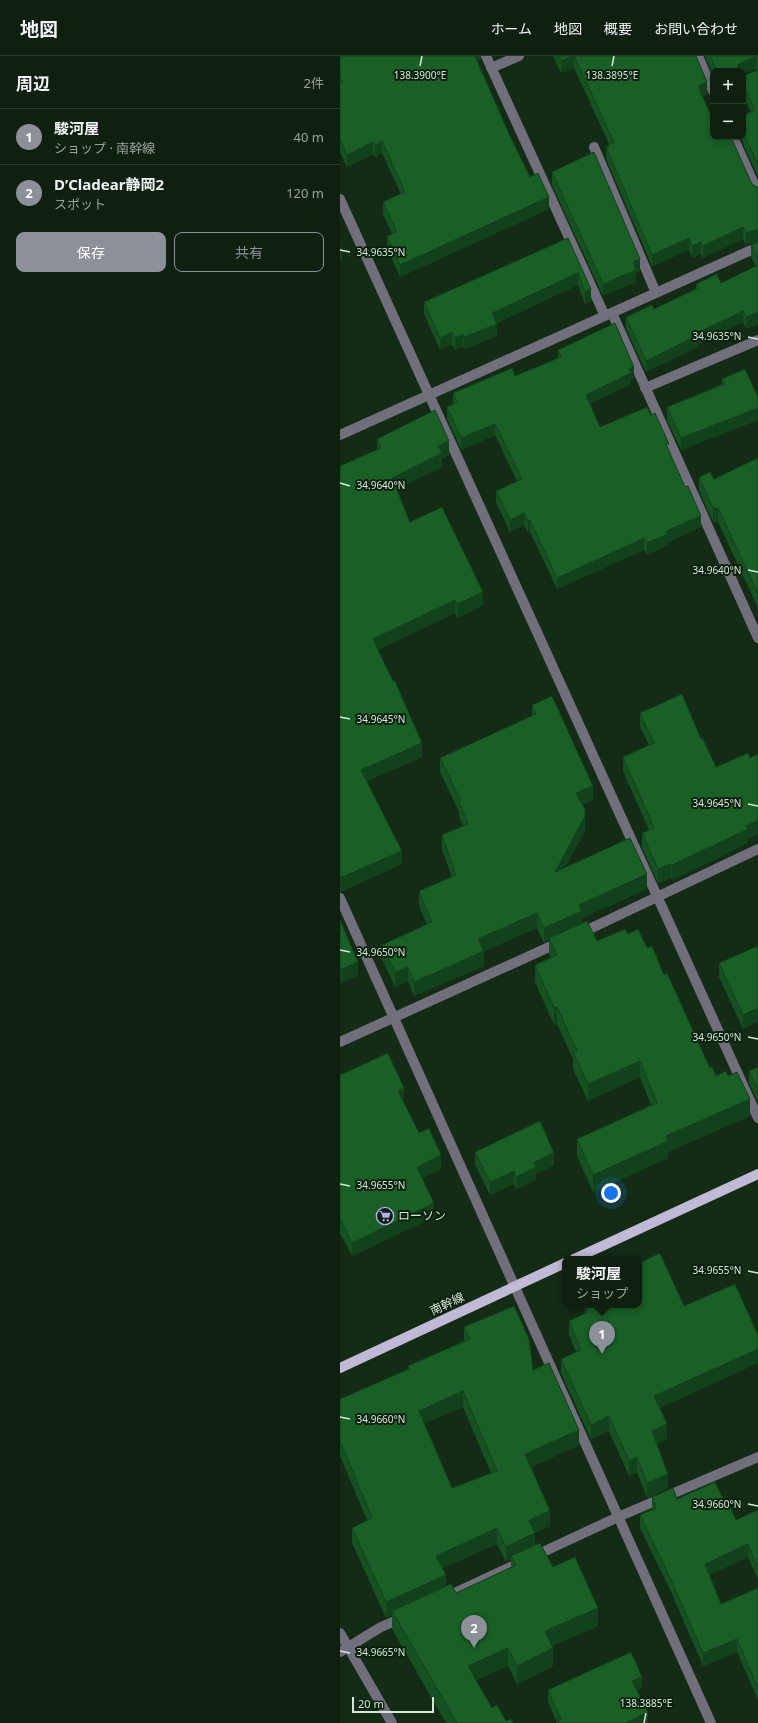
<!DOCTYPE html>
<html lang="ja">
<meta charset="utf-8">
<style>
body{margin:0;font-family:"Noto Sans","Noto Sans JP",sans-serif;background:#182819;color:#f1f3f6}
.controls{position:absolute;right:12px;top:12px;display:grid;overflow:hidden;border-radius:8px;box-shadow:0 2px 6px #0003}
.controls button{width:36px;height:36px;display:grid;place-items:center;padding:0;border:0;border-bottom:1px solid #2f3e30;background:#0f2010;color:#f1f3f6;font:20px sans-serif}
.scale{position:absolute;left:12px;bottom:10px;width:82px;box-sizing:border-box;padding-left:4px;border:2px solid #d7e6d8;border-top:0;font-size:11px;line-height:14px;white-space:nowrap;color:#d7e6d8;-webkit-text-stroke:3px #0a210d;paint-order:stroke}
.you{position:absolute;left:271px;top:1137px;width:14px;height:14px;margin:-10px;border:3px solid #fff;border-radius:50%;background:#1a73e8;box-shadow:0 0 0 6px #1a73e833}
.badge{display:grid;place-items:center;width:26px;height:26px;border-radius:50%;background:#8c9099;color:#fff;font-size:13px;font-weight:700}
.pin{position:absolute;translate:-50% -33px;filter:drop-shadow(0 1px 2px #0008)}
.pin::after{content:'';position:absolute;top:21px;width:14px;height:12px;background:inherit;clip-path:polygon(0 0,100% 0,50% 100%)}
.popup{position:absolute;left:222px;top:1200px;width:80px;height:52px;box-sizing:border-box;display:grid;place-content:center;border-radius:8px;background:#0f2010;filter:drop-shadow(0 1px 3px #0005);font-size:13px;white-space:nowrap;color:#9ba39f}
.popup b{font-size:15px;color:#f1f3f6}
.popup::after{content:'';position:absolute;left:50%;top:100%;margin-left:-8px;border:8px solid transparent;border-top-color:#0f2010}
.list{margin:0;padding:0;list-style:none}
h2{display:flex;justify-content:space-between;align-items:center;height:52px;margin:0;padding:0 16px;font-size:17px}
h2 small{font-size:13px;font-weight:400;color:#9ba39f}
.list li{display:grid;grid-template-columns:26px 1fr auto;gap:12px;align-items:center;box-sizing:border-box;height:56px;padding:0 16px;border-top:1px solid #2f3e30}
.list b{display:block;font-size:15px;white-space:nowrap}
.list p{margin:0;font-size:13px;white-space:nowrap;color:#9ba39f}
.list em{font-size:13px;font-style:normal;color:#9ba39f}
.actions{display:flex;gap:8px;padding:12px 16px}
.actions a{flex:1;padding:9px 0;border:1px solid #8c9099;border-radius:8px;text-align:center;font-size:14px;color:#8c9099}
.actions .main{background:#8c9099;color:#fff}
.map{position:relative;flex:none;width:418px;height:1667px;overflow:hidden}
header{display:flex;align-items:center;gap:24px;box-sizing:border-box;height:56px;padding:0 20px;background:#0f2010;border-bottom:1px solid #2f3e30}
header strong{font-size:19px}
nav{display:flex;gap:22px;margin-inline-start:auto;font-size:14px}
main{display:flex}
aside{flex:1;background:#0f2010}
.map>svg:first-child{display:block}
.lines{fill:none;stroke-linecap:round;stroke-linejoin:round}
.minor{stroke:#726f7d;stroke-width:10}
.major{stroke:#c0bad7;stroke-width:10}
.wall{fill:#165221;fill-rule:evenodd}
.shaded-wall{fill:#12421b}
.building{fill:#195f26;stroke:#12421b;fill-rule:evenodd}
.ticks{fill:none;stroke:#d7e6d8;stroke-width:1.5}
.labels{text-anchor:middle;stroke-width:4;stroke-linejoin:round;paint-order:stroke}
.poi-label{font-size:12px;fill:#d7e6d8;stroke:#0a210d;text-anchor:start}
.street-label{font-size:12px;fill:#d7e6d8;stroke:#0a210d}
.ticks-label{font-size:10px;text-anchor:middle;fill:#d7e6d8;stroke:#0a210d;stroke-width:4;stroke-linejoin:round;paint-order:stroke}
</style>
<header>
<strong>地図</strong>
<nav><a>ホーム</a><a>地図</a><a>概要</a><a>お問い合わせ</a></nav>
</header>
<main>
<aside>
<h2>周辺<small>2件</small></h2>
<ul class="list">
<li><span class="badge">1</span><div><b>駿河屋</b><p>ショップ · 南幹線</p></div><em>40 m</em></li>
<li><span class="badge">2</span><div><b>D’Cladear静岡2</b><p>スポット</p></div><em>120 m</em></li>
</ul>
<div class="actions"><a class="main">保存</a><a>共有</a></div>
</aside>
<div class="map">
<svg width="418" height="1667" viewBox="0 0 418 1667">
<rect width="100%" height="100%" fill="#142b16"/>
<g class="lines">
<path class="minor" d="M146,0l119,260
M358,0l15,35
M151,12l28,-12
M393,81l25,56
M254,91l62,146
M0,143l418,919
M272,257l146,325
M305,332l113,-48
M0,379l418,-188
M0,842l371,825
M239,878l179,-85
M0,986l220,-100
M104,1542l174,-81 140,-60
M0,1577l52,90
M0,1596l41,-25 23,-10"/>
<path class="major" d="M234,1203l184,-85
M0,1312l225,-105"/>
</g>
<path class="wall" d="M0,0h141v4l-4,1 33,75 20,41 19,32 -149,68 -13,-29v-12l5,-2 -9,-20v-12l18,-8 -19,-41 -7,4 -2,-3 -26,13 -7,-15z
M213,0h143l11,38 -5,2 11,41 39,47 -6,61 -3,-6 -40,19 -2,-4 -9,4 -3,-8 -37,16 -46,-107v-12l2,-1v-2h1l-35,-76 -13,5z
M365,0h53v13l-15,2h-30v4z
M418,14v107l-18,-40h3v-21l8,-4 -8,-16v-21h2z
M212,116l88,100 -4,1v9l-33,14 -51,-111z
M228,182l23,63 -6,3 -7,-19 -81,38v13l-33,13 -1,-3 -8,4 -3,-6 -12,6 -16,-36v-12z
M418,186v82l-12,5 -3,-7 -45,22v3l-52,25 -20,-43v-12l28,-8 42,-20v-5l25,-1 35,-17 -5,-9v-12z
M218,294l76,28 -3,1v5l-41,20 10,23 51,-12 18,35 32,77 -33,15v3l-21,10 -3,-5 -87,39 -27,-57 -2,1 -4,-8 -14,7 -14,-30v-11l21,-10 -22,-46 -34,15 -14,-32v-11l6,-3v-11l62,-17 43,-18z
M382,323l36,18v23l-77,30 -14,-30v-13l55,-23z
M37,383l72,16 -7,3v9l-45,22 13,33 73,83 -26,13 -2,-5 -77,37 44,107 -55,24 35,83 -62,28v-426l37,-16z
M418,402v150l-40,-86 -2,1 -1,-2 -2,1 -14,-31v-14l15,2z
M192,649l61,95 -11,5 3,26 -20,36 82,22 -65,29v5l15,18 31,-7 19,14 17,27 46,93 6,8h12l22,40 -82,36v6l-75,34 -16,-36v-17l74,-34 -11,-28 -52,24 -15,-32v-10l-16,-35 -3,1 -19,-43v-17l16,-7 -2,-4v-14l-5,3 -7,-15 -53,23v15l-70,30 -6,-15 -13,6 -13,-28v-14l45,-20 -8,-19v-15l33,-14 -10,-27v-15l21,-9 -4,-10v-4l-19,-40v-14l92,-42z
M300,657l61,26 15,28 34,-9 -2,85 -76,37 -1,-2 -13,5 -16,-35v-15l7,-3 -26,-59v-14l26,-12 -9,-18z
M418,890v76l-15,7 -24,-52v-14z
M418,1011v35l-9,-19v-12z
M0,1019l64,26v1l15,31 22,36 -19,9 12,39 -82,39 -12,-23z
M135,1096l79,13 -18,9v6l-20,9 -2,-5 -24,11 -15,-31z
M245,1249l99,1 74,29v28l-99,45 8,31 -10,4 11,45 -21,10 -10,-26 -8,4 -20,-45 -18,8 -30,-66v-14l15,-7 -7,-17v-14l16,-7z
M124,1271l69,43 46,75 -48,22 19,59 -15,7v12l18,22 45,59 -46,20 1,20 -36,18 -9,-18 -32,14 16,28 14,13 8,2h-68l-54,-94v-14l-6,3 -34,-75v-15l15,-8 -27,-64v-57l68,-30v-3l56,-25zM123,1351l28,66 -39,15 -28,-65zM157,1488l9,18 5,-3v8l-55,26 -10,-7 -4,-18z
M312,1441l25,2h46l13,21 22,-10v70l-10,-23 -39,18 12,29 37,-16v112l-21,-48 -34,14 -32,-74 -31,-64v-13l12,-5z
M302,1632l-5,2 11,33h-91l-9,-22v-11z"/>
<path class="shaded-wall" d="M133,0h8v4l-8,4z
M234,0v12l-13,5v-12z
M416,1v12l-13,5v-3h-6l1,-6 2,-2z
M367,26v12l-9,4v-12z
M42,85v12l-7,4v-12z
M33,86v12l-26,13v-12z
M209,141v12l-149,68v-12z
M403,171v12l-40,19v-12z
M418,173v12l-12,4v-12z
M349,182v12l-37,16v-11z
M361,186v12l-9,4v-12z
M2,191v14l-2,1v-14z
M300,203v13l-4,1v9l-33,14v-12l30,-22z
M238,217v12l-86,40v-12z
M251,233v12l-6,3v-12z
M403,255v11l-45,22v3l-52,25v-11l51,-28z
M418,256v12l-12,5v-12z
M157,268v12l-33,13v-12z
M112,276v12l-12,6v-12z
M123,278v12l-8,4v-12z
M294,311v11l-3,1v5l-45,22v-11z
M418,352v12l-77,30v-12z
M155,368v11l-34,15v-12z
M109,385v14l-7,3v9l-50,24v-13l46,-32z
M375,451v14l-2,1v-14z
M378,452v14l-2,1v-14z
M184,457v12l-14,7v-12z
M361,460v11l-33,15v3l-21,10v-12l19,-12z
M190,464v12l-2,1v-12z
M304,482v12l-87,39v-11z
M143,536v13l-26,13v-14z
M115,544v13l-82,39v-13z
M82,687v14l-61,27v-14z
M253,730v14l-17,7v-14z
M245,760v15l-30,55v-14z
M418,764v14l-10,5v4l-76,37v-15l74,-39z
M62,795v13l-62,28v-14z
M331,808v14l-13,5v-14z
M307,818v15l-65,29v7l-33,13v2l-5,3v-15l35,-23z
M197,857v15l-59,25v-14z
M144,895v15l-70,30v-14z
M18,906v14l-18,8v-14z
M68,911v14l-13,6v-15z
M217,951v17l-3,1v-17z
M418,952v14l-15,7v-14z
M300,1005v16l-52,24v-17z
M64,1032v13l-6,3v-13z
M410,1043v17l-82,36v6l-75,34v-17l73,-39z
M214,1097v12l-18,9v6l-20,9v-12l17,-14z
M101,1099v14l-24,11v-13z
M174,1115v13l-24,11v-13z
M94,1147v14l-82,39v-13z
M418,1293v14l-104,48v-15z
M123,1335v16l-44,19v-15z
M269,1360v15l-18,8v-14z
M327,1368v15l-15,7v-15z
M239,1374v15l-54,24v-15z
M297,1401v15l-8,4v-15z
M328,1418v14l-21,10v-15z
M210,1455v15l-21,10v-16z
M157,1472v16l-61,27v-15z
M195,1477v15l-24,8v3l-5,3v-15z
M408,1488v13l-43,20v-13z
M106,1519v15l-54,21v4l-6,3v-16z
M258,1552v18l-53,23v-18z
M397,1583v13l-34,14v-13z
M168,1592v18l-40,18v-18z
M213,1592v18l-36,18v-18z
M302,1621v11l-10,4v-11z
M308,1656v11h-23z"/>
<path class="building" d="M0,0h135l35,80 20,41 8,-4 11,24 -149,68 -13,-29 10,-4 -14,-30 22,-10 -23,-51 -7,4 -2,-3 -26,13 -7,-15v-57l2,-1 -2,-5z
M219,0h14l-12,5z
M234,0h122l11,26 -9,4 15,34v17h18l21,47 5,3h1v42l-12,4 -3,-6 -40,19 -2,-4 -9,4 -3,-8 -37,17 -46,-108 3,-1 -1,-2 6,-2z
M370,0h48v1h-2l-16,6 -2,2 -1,6 -1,-2 -5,2h-14z
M418,14v95l-15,-33v-16l12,-6 -12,-26v-9h2z
M254,96l46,107 -7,3 3,8 -33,14 -51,-112z
M228,182l23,51 -6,3 -7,-19 -86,40 5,11 -33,13 -1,-3 -8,4 -3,-6 -12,6 -16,-36z
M418,186v17l-7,-14z
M418,209v47l-12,5 -3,-6 -46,22 1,2 -52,26 -20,-44 26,-12 2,4 44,-21 -2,-4 21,-10 4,9z
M275,267l19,44 -5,2 2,4 -45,22 14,32 47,-20 4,8 4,-2 14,31h-3l19,43 3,-1 13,30 -35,15 2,3 -21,9 -3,-5 -87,40 -27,-58 -2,1 -4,-8 -14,7 -14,-29 26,-12 -27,-55 -34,14 -14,-31 10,-5 -4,-9 59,-25 3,8 46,-19 -3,-7z
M405,313l13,28v11l-77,30 -14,-31 58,-23 -3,-5z
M95,354l14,31 -11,5 4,7 -50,25 18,44 32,-15 41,85 -26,12 -2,-4 -82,39 20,42h2l27,62 -61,27 41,81 -62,27v-412l41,-18 -4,-9z
M418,402v136l-40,-86 -2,1 -1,-2 -2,1 -14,-31 11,-5 4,7z
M342,638l19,45h2l13,28 32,-14 2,5 8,-4v66l-12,6 2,3 -76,36 -1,-1 -13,5 -16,-36 12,-5 -31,-71 31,-14 -14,-30z
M212,640l41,90 -17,7 9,16v7l-30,56 75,-34 17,36 -68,31 3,6 -38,17 -7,-15 -59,26 6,12 -70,31 -6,-15 -13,5 -13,-27 50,-23 -13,-31 37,-16 -14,-40 26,-11 -9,-22 2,-1 -21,-43 96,-44 -4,-9z
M0,864l18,42 -18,8z
M247,865l10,20 28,-12 3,5 10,-5 9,19 5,-2 12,29 3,-2 43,95 2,-1 4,9 10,-5 2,5 9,-4 13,27 -84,37 2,5 -75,34 -16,-36 80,-36 -17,-42 -52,23 -15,-32 4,-1 -20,-44 -3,1 -19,-43 22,-10 -8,-17z
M418,890v62l-15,7 -24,-52z
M48,997l16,35 -6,3 21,42 10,-5 12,27 -24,12 17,36 -82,40 -12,-24v-144z
M418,1011v23l-9,-19z
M200,1065l14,32 -21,10 3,4 -20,10 -2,-6 -24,11 -15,-30z
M320,1197l24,53 51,-22 23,51v14l-104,47 13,28 -15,7 16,43 -21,9 -10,-26 -8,4 -20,-45 -18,9 -30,-66 20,-9 -12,-29 19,-9 -3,-7h54v-42z
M174,1250l15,33 4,31 16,-7 30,67 -54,24 25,57 -21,9 6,13 -29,14 -9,-19 -61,28 10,19 -60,27 -34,-74 20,-10 -32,-77v-42l69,-30 -1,-3 62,-27 -6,-12zM123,1335l34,80 -45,17 -33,-77z
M375,1426l8,17 3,-1 10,22 22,-10v58l-10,-24 -43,20 16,40 37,-16v100l-21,-49 -34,14 -32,-73 -31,-65 16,-7 -4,-11 21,-9 4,11z
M200,1487l13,24 22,-10 23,51 -53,23 8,17 -36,18 -9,-18 -40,18 24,42 5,-3 9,16 5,-2 3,4h-57l-15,-26 -50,-86 59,-27 5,9 60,-28 -5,-9z
M291,1596l11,25 -10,4 16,31 -23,11h-66l-1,-3 3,-1 -13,-29z"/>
<path class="ticks" d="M80,10l2,-10M272,10l2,-10M0,194l10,2M408,281l10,2M0,427l10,3M408,514l10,2M0,661l10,2M408,748l10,2M0,894l10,2M408,981l10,2M0,1128l10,2M408,1215l10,2M0,1361l10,2M408,1448l10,2M0,1595l10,2M304,1667l2,-10"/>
<defs>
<symbol id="supermarket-ring" viewBox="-11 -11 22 22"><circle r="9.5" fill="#0a210d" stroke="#bcaaf6" stroke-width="1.5"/><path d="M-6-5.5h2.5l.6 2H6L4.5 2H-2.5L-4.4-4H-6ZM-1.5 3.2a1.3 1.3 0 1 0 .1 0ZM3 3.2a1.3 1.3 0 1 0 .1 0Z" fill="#bcaaf6"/></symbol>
</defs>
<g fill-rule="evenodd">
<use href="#supermarket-ring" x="35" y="1150" width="20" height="20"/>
</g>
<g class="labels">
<g class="poi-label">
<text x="58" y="1164">ローソン</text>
</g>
<g class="street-label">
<text transform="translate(107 1248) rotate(-25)" y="4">南幹線</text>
</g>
</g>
<g class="ticks-label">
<text x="80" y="23">138.3900°E</text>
<text x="272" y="23">138.3895°E</text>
<text x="41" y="200">34.9635°N</text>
<text x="377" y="284">34.9635°N</text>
<text x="41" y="433">34.9640°N</text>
<text x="377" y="518">34.9640°N</text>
<text x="41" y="667">34.9645°N</text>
<text x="377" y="751">34.9645°N</text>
<text x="41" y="900">34.9650°N</text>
<text x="377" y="985">34.9650°N</text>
<text x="41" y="1133">34.9655°N</text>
<text x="377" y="1218">34.9655°N</text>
<text x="41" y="1367">34.9660°N</text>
<text x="377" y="1452">34.9660°N</text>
<text x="41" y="1600">34.9665°N</text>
<text x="306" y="1651">138.3885°E</text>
</g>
</svg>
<div class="controls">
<button>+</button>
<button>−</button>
</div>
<div class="scale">20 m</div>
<div class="you"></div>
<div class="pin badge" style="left:262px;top:1298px">1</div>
<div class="popup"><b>駿河屋</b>ショップ</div>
<div class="pin badge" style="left:134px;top:1592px">2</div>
</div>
</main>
